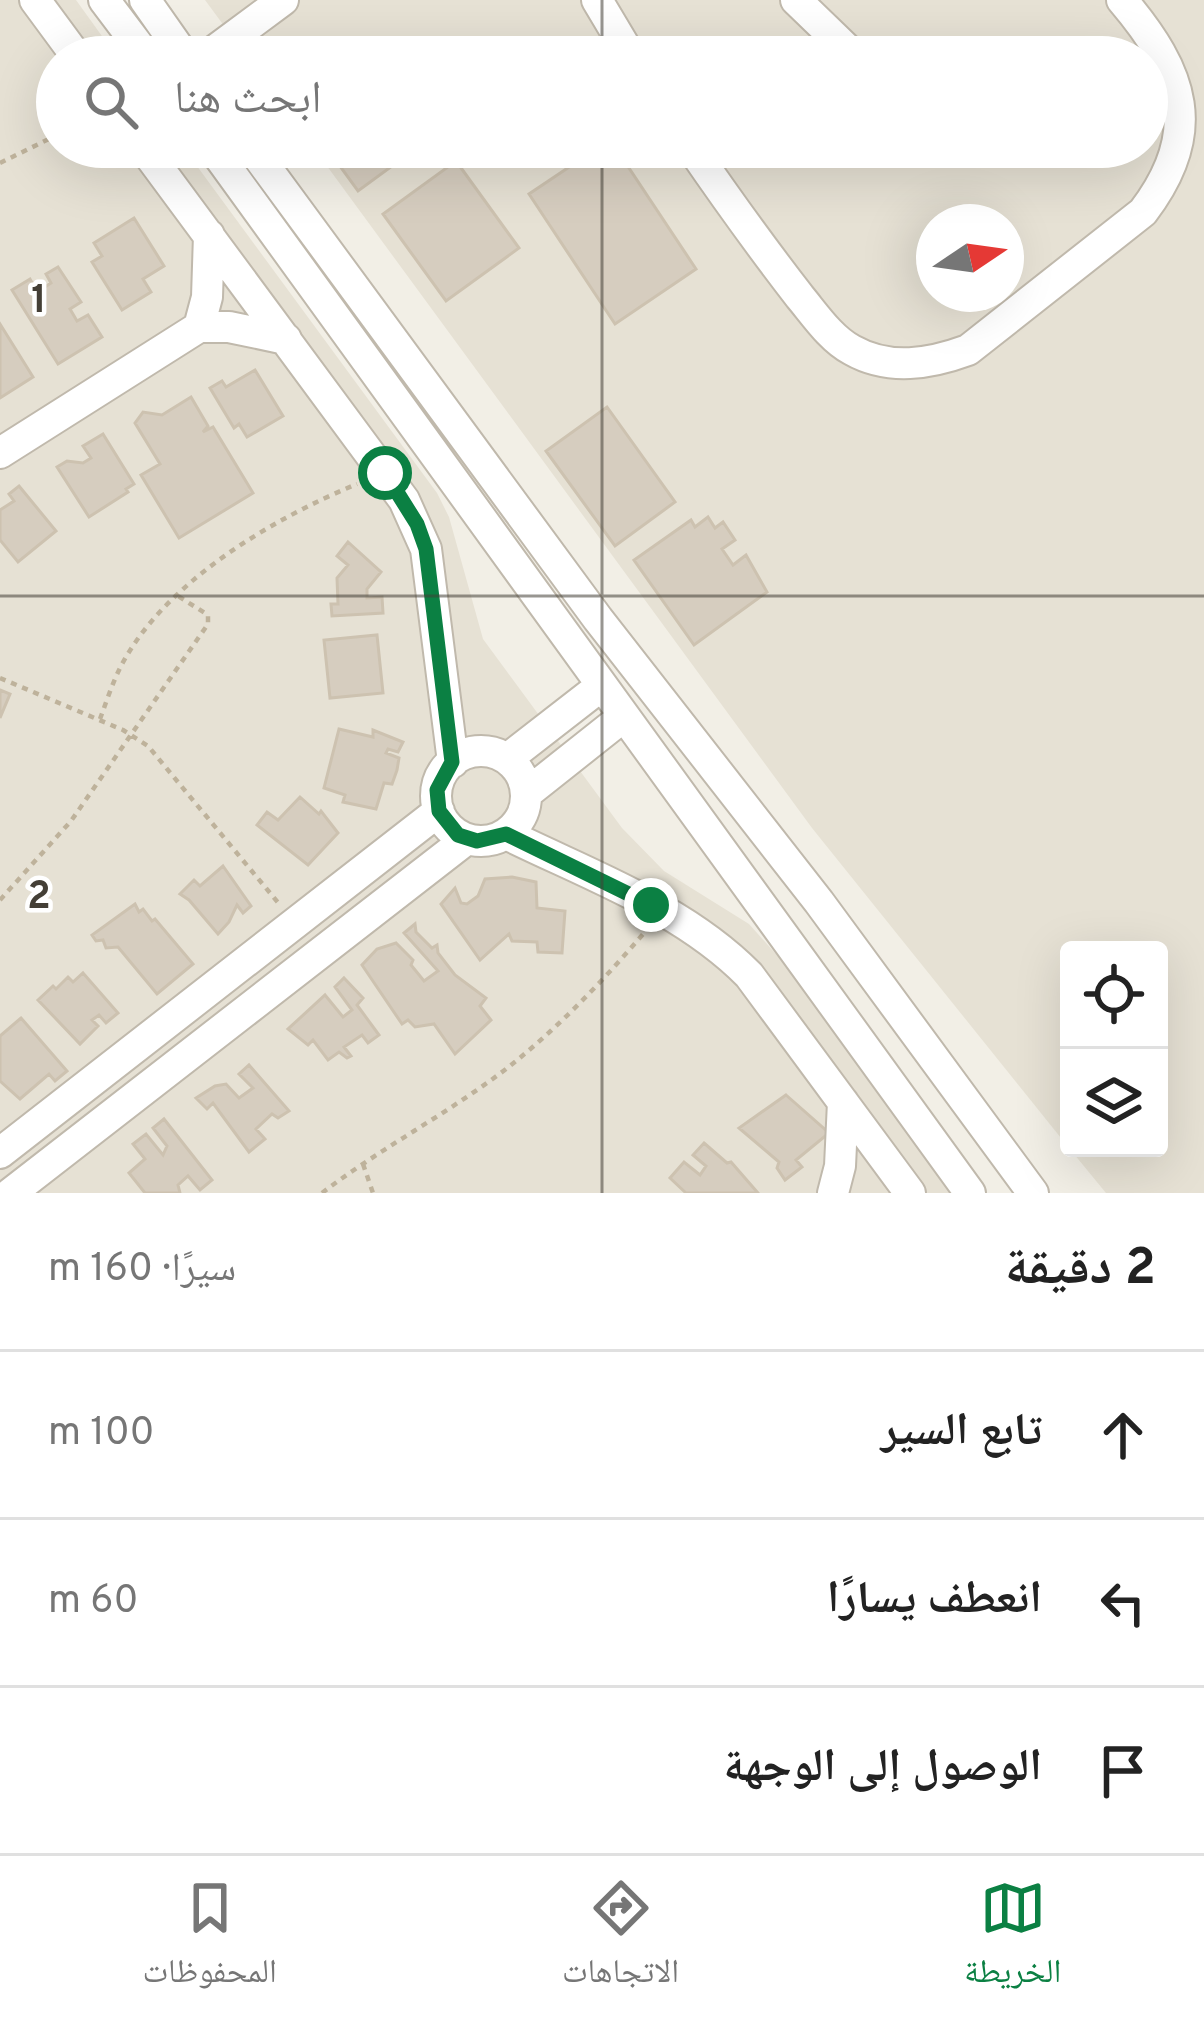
<!DOCTYPE html>
<html lang="ar">
<meta charset="utf-8">
<style>
body{margin:0;font-family:Overpass,"Noto Naskh Arabic",sans-serif;background:#f6f6f6;color:#222;direction:rtl}
.controls{position:absolute;right:36px;bottom:36px;display:grid;overflow:hidden;border-radius:12px;box-shadow:0 12px 48px #0002}
.controls button{width:108px;height:108px;display:grid;place-items:center;padding:0;border:0;border-bottom:3px solid #e0e0e0;background:#fff;color:#222;font:60px sans-serif}
.compass{position:absolute;left:916px;top:204px;width:108px;height:108px;border-radius:50%;background:#fff;box-shadow:0 12px 48px #0002;rotate:77deg}
.stop{position:absolute;width:36px;height:36px;margin:-27px;border:9px solid #0b8043;border-radius:50%;background:#fff}
.stop.end{background:#0b8043;border-color:#fff;box-shadow:0 3px 12px #0008}
.list{margin:0;padding:0;list-style:none}
h2{display:flex;justify-content:space-between;align-items:center;height:156px;margin:0;padding:0 48px;font-size:51px}
h2 small{font-size:39px;font-weight:400;color:#767676}
.list li{display:grid;grid-template-columns:78px 1fr auto;gap:36px;align-items:center;box-sizing:border-box;height:168px;padding:0 48px;border-top:3px solid #e0e0e0}
.list b{display:block;font-size:45px;white-space:nowrap}
.list em{font-size:39px;font-style:normal;color:#767676}
.icon{flex:none;width:66px;height:66px;fill:none;stroke:currentColor;stroke-width:2;stroke-linecap:round;stroke-linejoin:round}
.map{position:relative;flex:none;width:1204px;height:1193px;overflow:hidden;direction:ltr}
.search{position:absolute;background:#fff;box-shadow:0 12px 48px #0002;left:36px;right:36px;top:36px;height:132px;display:flex;align-items:center;gap:30px;box-sizing:border-box;padding:0 42px;border-radius:66px;color:#767676;font-size:45px}
.sheet{height:660px;background:#fff}
nav{display:flex;justify-content:space-around;align-items:center;box-sizing:border-box;height:168px;border-top:3px solid #e0e0e0;background:#fff;font-size:33px;color:#767676}
nav a{display:grid;justify-items:center;gap:6px}
nav .on{color:#0b8043}
.map>svg:first-child{display:block}
.residential{fill:#e6e1d4;fill-rule:evenodd}
.building{fill:#d6cdbf;stroke:#cdc2b0;stroke-width:3}
.lines{fill:none;stroke-linecap:round;stroke-linejoin:round}
.minor-casing{stroke:#c0b9ac;stroke-width:34}
.path{stroke:#beb29b;stroke-width:4.5;stroke-dasharray:6 6;stroke-linecap:butt}
.minor{stroke:#fff;stroke-width:30}
.route{stroke:#0b8043;stroke-width:15}
.grid{fill:none;stroke:#443f36;stroke-width:3;stroke-opacity:0.55}
.grid-label{font-size:39px;text-anchor:middle;font-weight:bold;fill:#443f36;stroke:#fff;stroke-width:9;stroke-linejoin:round;paint-order:stroke}
</style>
<div class="map">
<svg width="1204" height="1193" viewBox="0 0 1204 1193">
<rect width="100%" height="100%" fill="#f2efe6"/>
<path class="residential" d="M0,0h76l41,57h-60v90h126l254,346 12,24 34,122 139,189 42,43 85,53 35,39 168,230h-952z
M205,0h999v1193h-98l-37,-45h90v-198h-90v198l-257,-320 -499,-681h834v-90h-900zM934,222h72v72h-72z"/>
<path class="building" d="M326,147h92l-60,44z
M599,147h16l81,122 -81,55 -86,-130z
M456,161l63,87 -73,53 -63,-87z
M134,218l30,48 -21,13 8,13 -29,18 -30,-48 10,-6 -8,-13z
M58,267l23,35 -11,7 7,12 11,-6 14,22 -44,27 -46,-74 18,-11 7,13 14,-9 -5,-9z
M0,324l33,53 -33,21z
M255,370l28,46 -36,21 -8,-13 -5,4 -24,-40 12,-7 4,6z
M191,397l17,29 -5,6 10,-5 40,66 -74,45 -38,-63 19,-11 -25,-41 8,-11 19,3z
M607,407l68,95 -60,44 -69,-95z
M103,434l31,50 -8,5 2,3 -39,25 -32,-50 10,-6 16,2 8,-5 -8,-12z
M19,486l37,45 -38,31 -18,-22v-30l14,-9 -5,-7z
M708,517l7,11 8,-6 12,18 -13,9 11,16 13,-10 21,37 -73,53 -60,-85 57,-40 4,7z
M348,542l33,30 -14,17v9l15,-1 1,16 -51,3 -1,-12h7l-1,-26 11,-13 -11,-9z
M377,635l6,58 -53,5 -6,-58z
M0,690l10,4 -10,24z
M339,729l34,8v-7l30,12 -5,10 -10,-3 -2,4 13,5 -2,12 -5,14 -8,-1 -8,26 -33,-7 2,-7 -21,-7z
M300,797l19,17 2,-3 17,22 -30,32 -51,-40 10,-13 11,8z
M223,866l28,40 -8,7 -6,-8 -8,17 -11,12 -29,-34 -9,-6 14,-14 6,6z
M512,877l24,5 1,26 28,3 -3,42 -24,-1 -1,-10 -25,-1 -3,-7 -29,26 -39,-56 14,-16 6,15 6,1 11,-8 7,-17z
M135,904l4,8 4,-3 9,12 3,-2 38,45 -36,30 -39,-47 -12,1 -3,-8 -7,1 -4,-6z
M415,924l1,8 16,16 5,-3 1,8 17,22 31,23 -6,8 11,14 -36,34 -21,-30 -19,3 -7,-7 -6,4 -40,-59 15,-16 19,-6 17,17 -2,5 13,16 14,-10 -34,-38z
M83,973l35,40 -12,10 -7,-8 -7,5 6,6 -18,18 -42,-44 15,-14 3,3 12,-12 5,5z
M344,978l19,20 -6,7 22,30 -11,8 -6,-8 -18,12 7,9 -4,2 -8,-6 -11,8 -15,-20 -5,5 -20,-16 37,-34 18,22 9,-7 -17,-23z
M21,1018l46,53 -12,10 -6,-7 -29,25 -20,-18v-45z
M249,1065l40,46 -11,7 -6,-4 -16,15 9,10 -16,13 -36,-49 -6,6 -11,-11 19,-12 11,-2 13,14 14,-10 -14,-14z
M786,1095l43,38 -33,27 6,7 -17,13 -8,-12 2,-6 -40,-34z
M164,1119l48,61 -12,10 -12,-14 -10,9 2,8h-35l-16,-20 16,-14 -12,-15 13,-10 17,21 4,-9 -14,-18z
M704,1143l23,20 4,-1 27,31h-72l-16,-15 14,-16 16,13 6,-9 -13,-11z"/>
<g class="lines">
<defs>
<path id="minor" d="M35,0l42,57
M104,0l43,57
M145,0l40,57
M597,0l34,57
M796,0l59,57
M206,57l77,-57
M143,147l261,353 22,49 27,213
M212,147l758,1046
M251,147l347,472 221,283 214,291
M691,147c35,51 71,101 109,150 15,18 31,42 52,53 37,21 78,14 116,0l175,-138c61,-80 41,-139 -21,-212
M199,327l8,-30 2,-62
M0,453l199,-126h30l57,12
M436 796a45 45 0 1 1 90 0a45 45 0 1 1-90 0Z
M507,759l94,-73
M526,794l97,-77
M506,834c83,41 177,74 243,141l161,218
M0,1153l439,-342
M11,1193l456,-354
M833,1193l7,-27 3,-64"/>
</defs>
<use href="#minor" class="minor-casing"/>
<path class="path" d="M0,163l57,-28
M0,678l123,52 25,16 132,159
M100,719c6,-16 12,-35 20,-51 43,-85 152,-149 237,-184
M0,900l71,-79 137,-197v-9l-30,-19
M363,1164l10,29
M322,1193c59,-45 125,-79 184,-124 51,-40 96,-87 138,-136"/>
<use href="#minor" class="minor"/>
</g>
<g class="lines">
<path class="route" d="M385,473l32,51 9,25 26,213 -15,28 2,21 19,24 19,6 29,-7 145,71"/>
</g>
<path class="grid" d="M602,0v57M602,147v1046M0,596h1204"/>
<g class="grid-label">
<text x="39" y="312">1</text>
<text x="39" y="908">2</text>
</g>
</svg>
<div class="controls">
<button><svg class="icon" aria-label="locate" viewBox="0 0 24 24"><circle cx="12" cy="12" r="6"/><path d="M12 2v4M12 18v4M2 12h4M18 12h4"/></svg></button>
<button><svg class="icon" aria-label="layers" viewBox="0 0 24 24"><path d="M12 4l9 5-9 5-9-5zM3 14l9 5 9-5"/></svg></button>
</div>
<svg class="compass" viewBox="-18 -18 36 36"><path d="M0-13l5 13h-10z" fill="#e53935"/><path d="M0 13l5-13h-10z" fill="#767676"/></svg>
<div class="stop" style="left:385px;top:473px"></div>
<div class="stop end" style="left:651px;top:905px"></div>
<div class="search"><svg class="icon" aria-label="search" viewBox="0 0 24 24"><circle cx="10" cy="10" r="6"/><path d="M15 15l6 6"/></svg>ابحث هنا</div>
</div>
<section class="sheet">
<h2>2 دقيقة<small>سيرًا · 160 m</small></h2>
<ul class="list">
<li><svg class="icon" aria-label="ahead" viewBox="0 0 24 24"><path d="M12 20V5M6 11l6-6 6 6"/></svg><div><b>تابع السير</b></div><em>100 m</em></li>
<li><svg class="icon" aria-label="left" viewBox="0 0 24 24"><path d="M17 20v-9H6M10 6l-5 5 5 5"/></svg><div><b>انعطف يسارًا</b></div><em>60 m</em></li>
<li><svg class="icon" aria-label="arrive" viewBox="0 0 24 24"><path d="M6 21V4h12l-3 4 3 4H6"/></svg><div><b>الوصول إلى الوجهة</b></div></li>
</ul>
</section>
<nav>
<a class="on"><svg class="icon" aria-label="map" viewBox="0 0 24 24"><path d="M3 6l6-2 6 2 6-2v14l-6 2-6-2-6 2zM9 4v14M15 6v14"/></svg>الخريطة</a>
<a><svg class="icon" aria-label="directions" viewBox="0 0 24 24"><path d="M12 3l9 9-9 9-9-9zM9 14v-3h6M13 9l2 2-2 2"/></svg>الاتجاهات</a>
<a><svg class="icon" aria-label="saved" viewBox="0 0 24 24"><path d="M7 4h10v16l-5-4-5 4z"/></svg>المحفوظات</a>
</nav>
